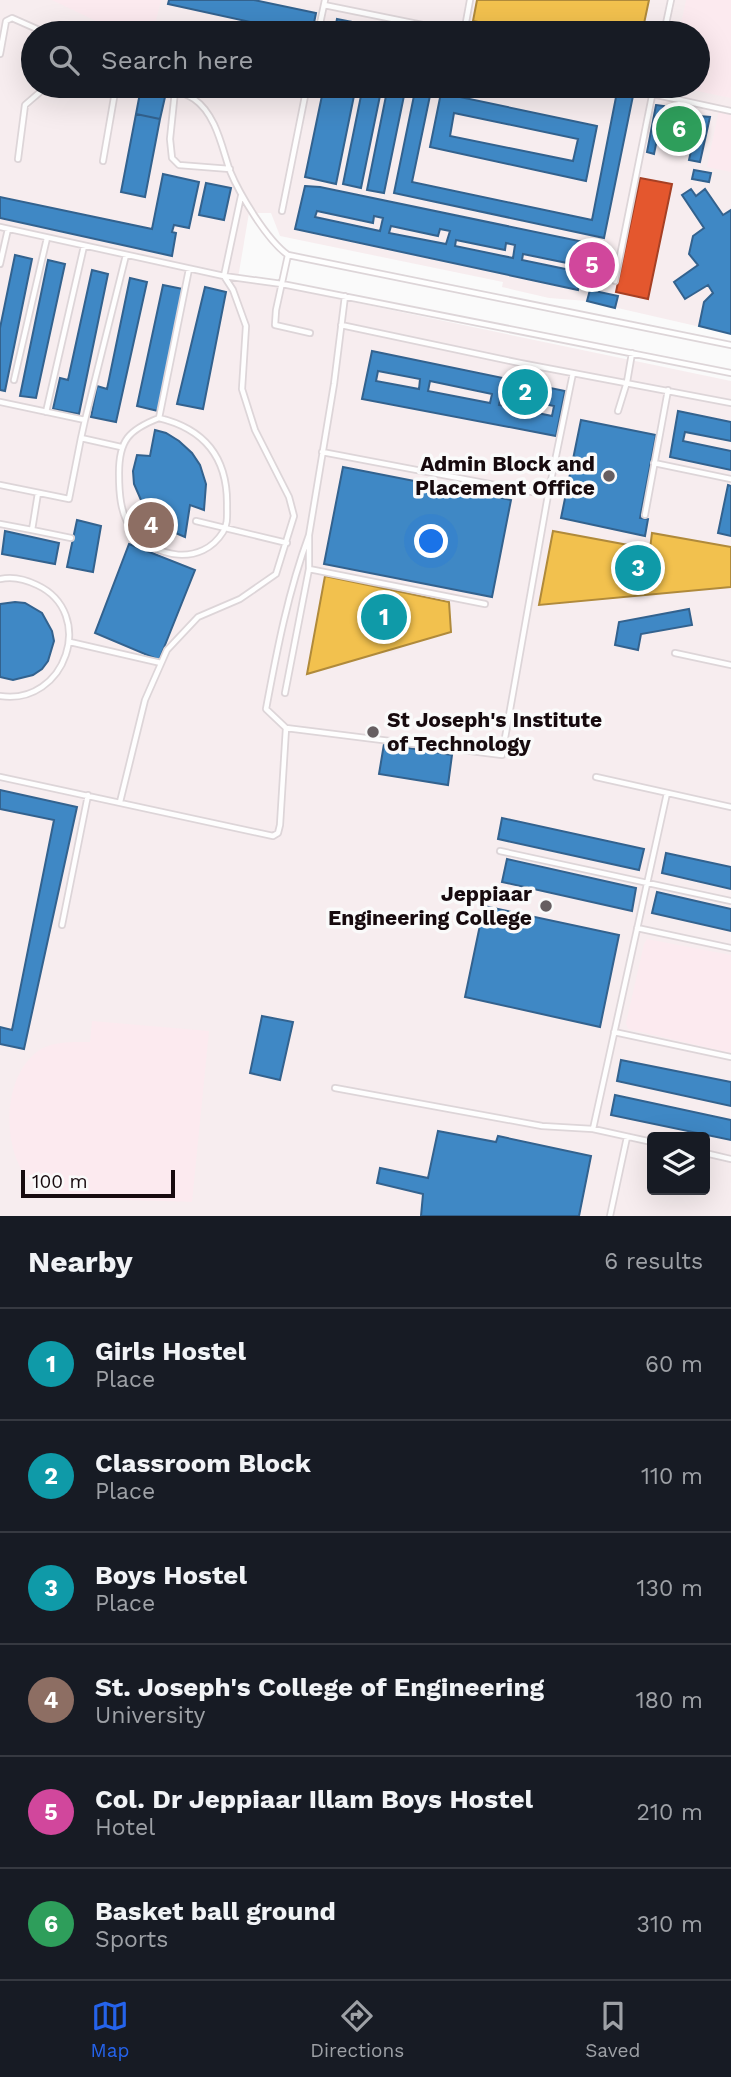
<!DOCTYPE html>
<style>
body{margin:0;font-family:"Work Sans",sans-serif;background:#242831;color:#f1f3f6}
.controls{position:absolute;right:21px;bottom:21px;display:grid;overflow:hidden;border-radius:7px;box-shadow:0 7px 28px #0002}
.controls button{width:63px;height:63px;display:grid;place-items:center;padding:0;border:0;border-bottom:2px solid #363941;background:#171b24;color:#f1f3f6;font:35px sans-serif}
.scale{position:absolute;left:21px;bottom:18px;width:154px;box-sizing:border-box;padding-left:7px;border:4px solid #170a0e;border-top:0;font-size:19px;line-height:24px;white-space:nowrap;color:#170a0e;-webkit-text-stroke:5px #fafafa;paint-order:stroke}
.you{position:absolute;left:432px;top:542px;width:24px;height:24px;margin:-18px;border:5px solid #fff;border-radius:50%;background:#1a73e8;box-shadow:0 0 0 10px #1a73e833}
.badge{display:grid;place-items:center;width:46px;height:46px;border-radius:50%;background:#2563eb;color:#fff;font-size:23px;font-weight:700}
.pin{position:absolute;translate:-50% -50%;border:4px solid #fff;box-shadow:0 2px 7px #0006}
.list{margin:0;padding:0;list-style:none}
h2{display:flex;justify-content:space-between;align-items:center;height:91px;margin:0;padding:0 28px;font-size:30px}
h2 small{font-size:23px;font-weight:400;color:#9ea1a6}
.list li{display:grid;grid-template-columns:46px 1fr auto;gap:21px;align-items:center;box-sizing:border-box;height:112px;padding:0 28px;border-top:2px solid #363941}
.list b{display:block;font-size:26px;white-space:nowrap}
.list p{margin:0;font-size:23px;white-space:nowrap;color:#9ea1a6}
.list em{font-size:23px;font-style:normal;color:#9ea1a6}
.icon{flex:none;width:38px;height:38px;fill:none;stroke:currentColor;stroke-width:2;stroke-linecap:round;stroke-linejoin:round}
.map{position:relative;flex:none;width:731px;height:1216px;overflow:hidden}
.search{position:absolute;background:#171b24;box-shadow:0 7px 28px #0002;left:21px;right:21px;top:21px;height:77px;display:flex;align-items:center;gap:18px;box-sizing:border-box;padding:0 24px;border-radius:38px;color:#9ea1a6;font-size:26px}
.sheet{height:763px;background:#171b24}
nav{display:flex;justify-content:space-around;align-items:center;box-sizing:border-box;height:98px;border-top:2px solid #363941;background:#171b24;font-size:19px;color:#9ea1a6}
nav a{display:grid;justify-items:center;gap:4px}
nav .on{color:#2563eb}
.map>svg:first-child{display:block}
.built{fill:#f7edef;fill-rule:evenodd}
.green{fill:#fceaef}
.homes{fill:#f2c14e;stroke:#b08a3b;stroke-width:2}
.shops{fill:#e4572e;stroke:#a64024;stroke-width:2}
.schools{fill:#3f88c5;stroke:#33628e;stroke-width:2;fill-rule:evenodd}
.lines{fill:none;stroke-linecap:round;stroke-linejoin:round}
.service-casing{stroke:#ddd5d8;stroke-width:8}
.service{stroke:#fefefe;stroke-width:4.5}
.poi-dot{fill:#665e61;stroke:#fafafa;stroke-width:2.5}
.labels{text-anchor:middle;stroke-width:7;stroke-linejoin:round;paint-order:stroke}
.poi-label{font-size:21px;font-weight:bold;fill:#170a0e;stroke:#fafafa;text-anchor:end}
</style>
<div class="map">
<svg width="731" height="1216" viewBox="0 0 731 1216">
<rect width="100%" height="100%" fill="#fafafa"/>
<path class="built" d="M0,0h731v334l-144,-33 -38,-3 -47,-11 1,-5 -223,-46 -9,-23h-22l-11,65 493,103v835h-731zM33,33h665v53h-665zM652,1137h53v53h-53z"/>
<path class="green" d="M52,0h109l-8,33h-32z
M686,0h45v98l-58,-12h25v-53h-19z
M719,110l12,2v60l-24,-5z
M647,939l84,16v98l-103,-24 -2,-6 18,-79z
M92,1021l117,10 -17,171c-41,-2 -126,0 -159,-18 -33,-30 -33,-112 10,-136 15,-7 31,-6 47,-6z"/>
<path class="homes" d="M477,0h172l-7,33h-108l-61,-12z
M553,531l97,18 2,-16 79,14v40l-192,18z
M325,576l124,26 2,30 -144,42z"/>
<path class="shops" d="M640,178l32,6 -24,115 -32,-7z"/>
<path class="schools" d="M169,0h85l62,13 -4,20h-11l-133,-29z
M337,19l31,6 -2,8h-32z
M324,86h32l-20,98 -31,-7z
M363,86h19l-21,102 -18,-4z
M388,86h18l-22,107 -17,-3z
M416,86h16l-20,96 180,38 25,-128 -32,-6h50l-31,152 -210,-45z
M140,93l25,4 -5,22 -24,-5z
M441,93l156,33 -11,55 -156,-34zM454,113l124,26 -5,22 -123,-25z
M656,105l8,1 -10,48 -7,-2z
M136,114l24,5 -15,78 -24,-5z
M699,116l11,1 -10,45 -11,-2z
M694,170l17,3 -2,9 -17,-3z
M163,174l36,8 -10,46 -15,-3 -2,7 4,1 -4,23 -172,-38v-21l152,32z
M206,183l25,5 -7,32 -25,-5z
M305,186l15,1 283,59 -1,8 13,3 4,4 -39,19 -2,10 -283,-61zM317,211l56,12 1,-7 9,2 -3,13 -65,-14zM391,226l47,10 2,-7 10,2 -4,13 -57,-11zM456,240l49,10 1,-7 9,2 -2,13 -58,-12zM523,254l49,10 1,-7 10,2 -3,13 -58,-12z
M691,189l5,7 9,-7 18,26 8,-5v124l-32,-8 5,-24 9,-9 -5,-8 -23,14 -11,-17 24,-17 -9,-11 4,-18 11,-8 -22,-33z
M15,255l17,4 -27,132 -5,-1v-62z
M48,260l17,4 -29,134 -16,-2z
M92,270l16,4 -29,140 -26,-5 7,-31 8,2z
M130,278l17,4 -31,140 -25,-5 6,-31 10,3z
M163,285l20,4 -25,122 -21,-5z
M205,287l21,5 -23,117 -26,-5z
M590,290l28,6 -3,12 -28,-7z
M372,351l193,40 -9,45 -194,-37zM378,371l42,8 -1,10 -43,-8zM430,381l62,13 -2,9 -62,-12zM501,395l53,11 -2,10 -53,-11z
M678,411l53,11v19l-46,-9 -2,9 48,10v19l-61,-13z
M581,420l75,15 -16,83 8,1 -3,17 -84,-18z
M155,430l11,3 13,8 13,12 8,12 6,19 -2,26 -14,-5 -5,32 -26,-11 -15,-19 -10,-23 -1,-13 4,-16 13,1z
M343,467l168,33 -19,97 -168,-33z
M728,485l3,1v50l-13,-3z
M77,520l24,6 -8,46 -26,-5z
M5,531l54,12 -4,21 -53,-10z
M129,544l66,26 -36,90 -64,-27z
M15,602l10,1 17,10 10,18 2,10 -6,20 -6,8 -9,6 -20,5 -13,-3v-73z
M689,609l3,16 -51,9 -3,16 -23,-5 4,-23z
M384,744l68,11 -4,30 -69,-11z
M0,790l77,17 -53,242 -24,-5v-17l12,3 42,-210 -54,-11z
M502,818l142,31 -5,21 -141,-31z
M666,853l65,14v22l-69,-16z
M507,859l129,29 -4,23 -130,-29z
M657,892l74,17v22l-79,-18z
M484,906l135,29 -19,92 -135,-30z
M262,1016l31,6 -13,58 -30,-7z
M621,1060l110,22v24l-114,-25z
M615,1095l116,25v20l-120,-25z
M438,1131l58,11 2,-6 93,20 -12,60h-158l2,-22 -46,-11 3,-15 48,10z"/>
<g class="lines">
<defs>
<path id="service" d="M324,5l138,28
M318,33l7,-33
M464,33l6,-33
M664,33l7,-33
M0,54l6,-33 6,-3 34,15
M164,86c10,4 21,7 30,13 22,15 28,49 36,72 10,24 37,69 58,84l443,90
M175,91l-5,48 2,19 7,7 51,4
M652,94l79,17
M18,159l7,-54 22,-19
M103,161l13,-75
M282,211l25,-125
M0,227l224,49 58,8 449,89
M288,255l-12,55 -1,15 35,8
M0,264l8,-35
M615,281l39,-195
M341,325l179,38 211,40
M14,380l33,-142
M0,402l85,18 -4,18
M618,411l9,-29 5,-29
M46,412l38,-166
M159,418c46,11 69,40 68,88 0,10 1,18 -4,26 -21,34 -68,27 -91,-2 -12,-16 -13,-38 -13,-57 0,-32 9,-43 40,-55z
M159,418l30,-149
M85,420l41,-165
M322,452l226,43
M654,463l77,16
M0,485l69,14 12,-61 40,9
M645,515l23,-125
M196,521l91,22
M0,524l32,6 6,-37
M32,530l39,8
M309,535c-21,57 -32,115 -43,174l20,19 216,27 46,-260 25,-122
M309,569l176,35
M0,579c13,-3 25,0 37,6 60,28 29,121 -37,111
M70,642l91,21
M675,653l56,12
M285,693l24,-124v-34l25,-151 11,-88
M0,777l273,59 5,-3 2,-8 6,-97
M596,777l135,30
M120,802l25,-102 22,-50 31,-33 42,-18 36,-25 18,-58 -5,-19 -34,-67 -13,-41 4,-63 -13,-36 -9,-14 17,-80
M500,851l231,50
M62,925l26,-130
M637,928l94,20
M614,1032l117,25
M335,1088l207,38 51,3 59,13
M593,1129l74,-336
M705,1153l26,6
M610,1216l17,-79"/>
</defs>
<use href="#service" class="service-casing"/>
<use href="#service" class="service"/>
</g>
<g class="poi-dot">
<circle cx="609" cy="476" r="7"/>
<circle cx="373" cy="732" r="7"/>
<circle cx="546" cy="906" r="7"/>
</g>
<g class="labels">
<g class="poi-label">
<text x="595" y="471">Admin Block and<tspan x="595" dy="24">Placement Office</tspan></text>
<text x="387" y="727" text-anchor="start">St Joseph's Institute<tspan x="387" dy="24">of Technology</tspan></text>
<text x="532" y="901">Jeppiaar<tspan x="532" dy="24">Engineering College</tspan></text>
</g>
</g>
</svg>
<div class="controls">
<button><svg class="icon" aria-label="layers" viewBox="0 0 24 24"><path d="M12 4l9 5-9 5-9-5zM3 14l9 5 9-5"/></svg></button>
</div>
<div class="scale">100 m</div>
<div class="you"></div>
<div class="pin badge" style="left:384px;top:617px;background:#0f9aa8">1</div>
<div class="pin badge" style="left:525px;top:392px;background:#0f9aa8">2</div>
<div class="pin badge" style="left:638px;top:568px;background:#0f9aa8">3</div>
<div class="pin badge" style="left:151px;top:525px;background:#8d6e63">4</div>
<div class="pin badge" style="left:592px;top:265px;background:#d1479c">5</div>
<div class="pin badge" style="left:679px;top:129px;background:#2e9e5b">6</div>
<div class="search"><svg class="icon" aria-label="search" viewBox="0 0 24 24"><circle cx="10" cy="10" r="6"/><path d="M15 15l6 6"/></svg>Search here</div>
</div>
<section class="sheet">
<h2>Nearby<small>6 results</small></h2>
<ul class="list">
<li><span class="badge" style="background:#0f9aa8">1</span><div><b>Girls Hostel</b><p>Place</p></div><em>60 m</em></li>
<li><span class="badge" style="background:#0f9aa8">2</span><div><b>Classroom Block</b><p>Place</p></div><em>110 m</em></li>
<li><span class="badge" style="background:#0f9aa8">3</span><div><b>Boys Hostel</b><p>Place</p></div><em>130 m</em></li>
<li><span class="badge" style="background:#8d6e63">4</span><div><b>St. Joseph's College of Engineering</b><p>University</p></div><em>180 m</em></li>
<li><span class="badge" style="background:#d1479c">5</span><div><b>Col. Dr Jeppiaar Illam Boys Hostel</b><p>Hotel</p></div><em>210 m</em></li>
<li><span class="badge" style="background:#2e9e5b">6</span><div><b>Basket ball ground</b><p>Sports</p></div><em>310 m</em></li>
</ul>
</section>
<nav>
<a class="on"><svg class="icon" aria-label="map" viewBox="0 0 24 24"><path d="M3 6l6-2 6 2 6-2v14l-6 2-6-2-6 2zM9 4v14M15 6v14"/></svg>Map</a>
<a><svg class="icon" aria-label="directions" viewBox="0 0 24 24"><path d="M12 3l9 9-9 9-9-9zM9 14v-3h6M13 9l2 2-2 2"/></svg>Directions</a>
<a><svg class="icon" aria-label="saved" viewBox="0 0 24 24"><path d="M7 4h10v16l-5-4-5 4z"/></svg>Saved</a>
</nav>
